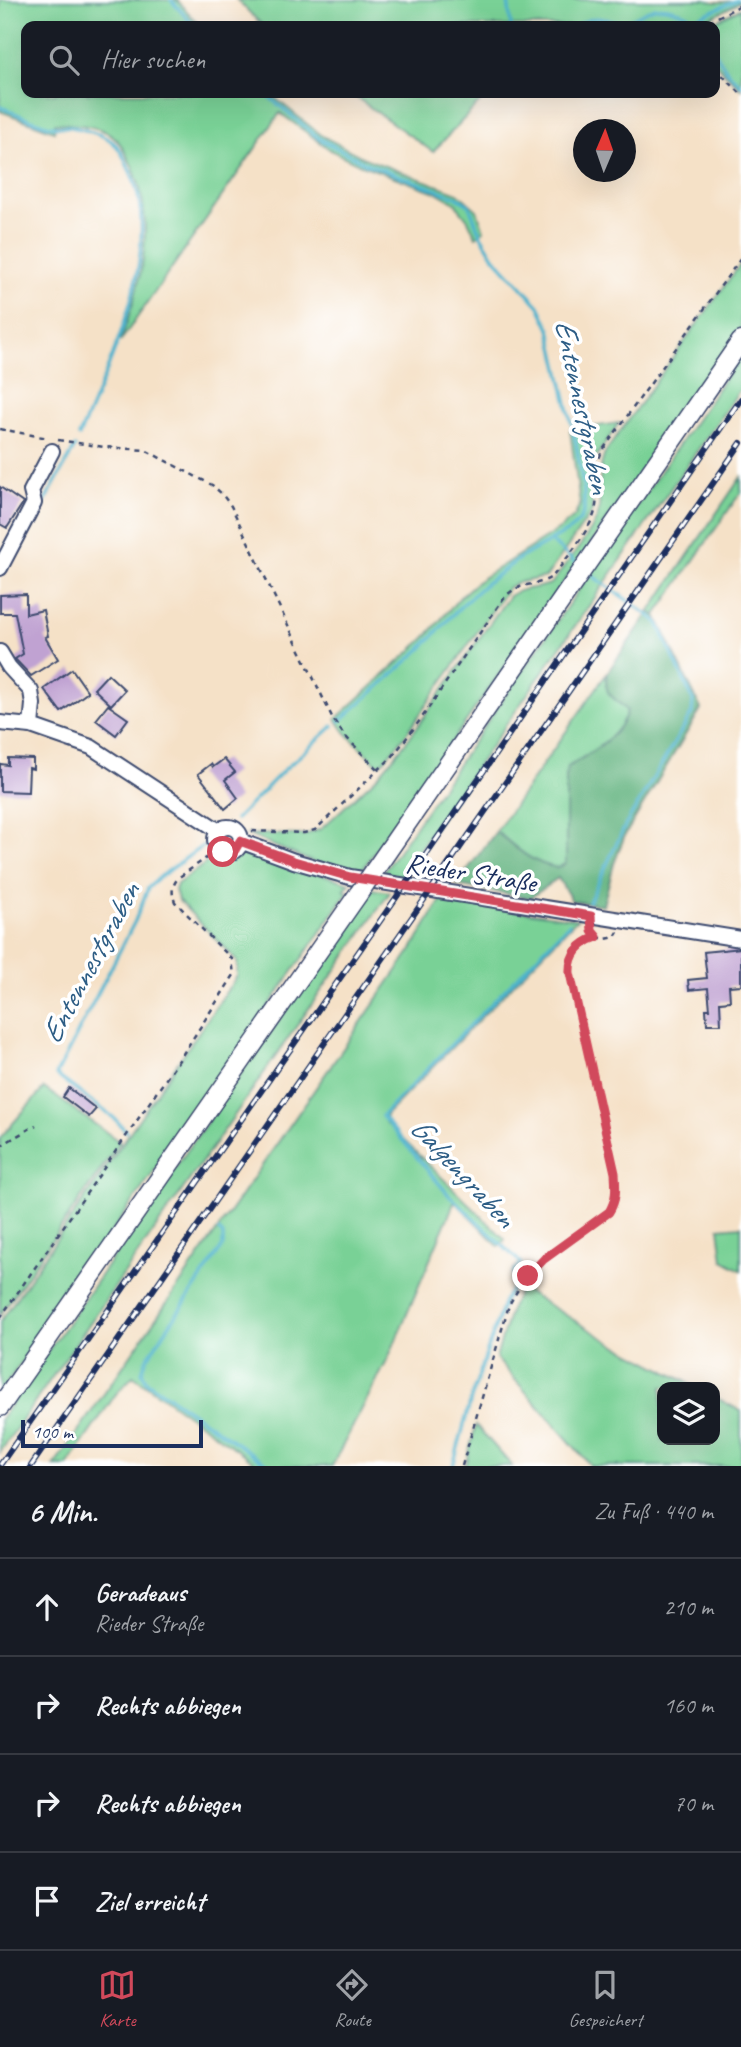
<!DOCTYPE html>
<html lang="de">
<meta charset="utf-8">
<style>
body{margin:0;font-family:Caveat,sans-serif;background:#20242c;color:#f1f3f6}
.controls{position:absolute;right:21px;bottom:21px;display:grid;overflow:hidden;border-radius:14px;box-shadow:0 7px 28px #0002}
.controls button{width:63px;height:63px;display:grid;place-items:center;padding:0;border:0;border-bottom:2px solid #363941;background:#171b24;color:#f1f3f6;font:35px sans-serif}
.compass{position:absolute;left:573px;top:119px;width:63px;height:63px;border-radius:50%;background:#171b24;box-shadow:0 7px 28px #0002;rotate:2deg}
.scale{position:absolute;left:21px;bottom:18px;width:182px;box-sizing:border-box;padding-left:7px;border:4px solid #1b2f5e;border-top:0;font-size:19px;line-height:24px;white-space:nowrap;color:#1b2f5e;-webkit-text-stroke:5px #fff;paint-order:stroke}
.stop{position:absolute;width:21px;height:21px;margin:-16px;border:5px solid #d1495b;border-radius:50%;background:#fff}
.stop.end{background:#d1495b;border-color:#fff;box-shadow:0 2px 7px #0008}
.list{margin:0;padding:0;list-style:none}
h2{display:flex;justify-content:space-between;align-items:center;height:91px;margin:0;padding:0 28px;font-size:30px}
h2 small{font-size:23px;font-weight:400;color:#9ea1a6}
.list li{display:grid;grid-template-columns:46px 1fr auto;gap:21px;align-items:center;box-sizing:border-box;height:98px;padding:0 28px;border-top:2px solid #363941}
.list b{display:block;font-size:26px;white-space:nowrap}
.list p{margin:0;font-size:23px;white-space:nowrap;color:#9ea1a6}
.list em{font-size:23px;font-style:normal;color:#9ea1a6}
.icon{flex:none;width:38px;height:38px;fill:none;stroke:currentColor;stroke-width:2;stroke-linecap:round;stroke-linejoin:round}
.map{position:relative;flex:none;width:741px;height:1466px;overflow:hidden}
.search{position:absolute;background:#171b24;box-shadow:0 7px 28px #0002;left:21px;right:21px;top:21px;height:77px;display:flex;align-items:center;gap:18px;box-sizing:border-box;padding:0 24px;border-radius:14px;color:#9ea1a6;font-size:26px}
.sheet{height:483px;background:#171b24}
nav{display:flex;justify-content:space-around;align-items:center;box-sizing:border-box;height:98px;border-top:2px solid #363941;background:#171b24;font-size:19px;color:#9ea1a6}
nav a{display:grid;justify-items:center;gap:4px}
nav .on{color:#d1495b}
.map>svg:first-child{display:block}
.green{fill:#79d196;stroke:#4a807a;stroke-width:2}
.forest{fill:#62b37f;stroke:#3e716e;stroke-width:2}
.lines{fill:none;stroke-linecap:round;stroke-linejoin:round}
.stream{stroke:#4eb2cd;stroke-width:3.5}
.building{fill:#c0a2d2}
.minor-casing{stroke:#3c4a6e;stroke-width:18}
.major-casing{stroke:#3c4a6e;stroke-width:21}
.path{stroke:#3c4a6e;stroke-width:2.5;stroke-dasharray:5 5;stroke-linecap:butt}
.minor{stroke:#fff;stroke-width:14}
.major{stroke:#fff;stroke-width:18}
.rail-casing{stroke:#1b2f5e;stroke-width:6}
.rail{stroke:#fff;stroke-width:3.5;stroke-dasharray:10;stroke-linecap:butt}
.major-bridge-casing{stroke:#3c4a6e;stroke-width:21;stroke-linecap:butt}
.major-bridge{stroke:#fff;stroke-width:18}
.route{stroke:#d1495b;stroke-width:9}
.labels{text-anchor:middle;stroke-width:7;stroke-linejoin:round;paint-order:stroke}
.street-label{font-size:28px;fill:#1b2f5e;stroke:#fff}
.water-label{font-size:30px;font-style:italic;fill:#2d5d85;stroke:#fff}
</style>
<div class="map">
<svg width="741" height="1466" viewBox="0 0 741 1466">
<rect width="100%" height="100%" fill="#fff"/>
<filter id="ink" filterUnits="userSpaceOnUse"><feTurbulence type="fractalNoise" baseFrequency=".0143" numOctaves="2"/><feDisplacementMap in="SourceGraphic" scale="14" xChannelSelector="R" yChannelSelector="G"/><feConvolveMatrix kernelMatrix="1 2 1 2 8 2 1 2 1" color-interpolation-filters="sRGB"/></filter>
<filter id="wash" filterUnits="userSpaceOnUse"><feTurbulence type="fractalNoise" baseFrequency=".00686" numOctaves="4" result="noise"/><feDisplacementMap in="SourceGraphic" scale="28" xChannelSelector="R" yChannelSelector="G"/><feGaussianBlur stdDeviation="1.57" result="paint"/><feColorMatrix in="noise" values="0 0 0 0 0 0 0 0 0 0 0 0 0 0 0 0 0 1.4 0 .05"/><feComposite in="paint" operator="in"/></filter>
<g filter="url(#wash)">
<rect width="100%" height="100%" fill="#f5e1c7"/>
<path class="green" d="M0,0h177l23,26h-174v67h243l53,43 42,22 94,35 19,17 7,21 -8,6 -8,-17 -13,-17 -17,-10 -79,-29 -27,-13 -52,-38 -160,229c22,-59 39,-125 8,-184 -5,-10 -9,-19 -20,-25 -14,-8 -37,-9 -53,-10l-1,8 -54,-20z
M237,0h469c12,5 24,0 35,1 -6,4 -46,25 -50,25 -6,0 -11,-5 -16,-6 -12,-4 -22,-1 -32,6h-380z
M741,8v81l-26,-26v-37h-9z
M350,93h138l-55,59z
M741,263v66l-382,545 -44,-11 -69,-29 59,1 16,-6 57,-53 29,-35 102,-145c14,-10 29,-6 43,-13 12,-17 38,-47 45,-65 7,-22 -2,-44 9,-67z
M741,355v33l-344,493 -17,-4z
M619,423l-25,37 -2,52 -46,65 -30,6 -8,5 -104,149 -23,27h-4l-32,-32 -9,-13 89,-81 37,-43 16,-14 83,-53 14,-12 5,-12 -10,-74z
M741,477v15l-85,123 -7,-2z
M607,673c-4,26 8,22 20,38 -7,26 -37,42 -59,56l-2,10v86l-8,5c-25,-4 -40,-18 -58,-34l-5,-1z
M243,850l107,33 -6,7 4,2 -348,501v-71l237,-346v-15l-59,-61 -3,-10 2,-6 40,-29 13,3z
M372,889l18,3 -390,560v-32l246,-354z
M441,900l136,19 -191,196 -1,7 120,117 -6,8 -41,-43 -4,-1 -67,158 -55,105h-72l-127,-90 -17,18 -49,72h-13l358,-517z
M44,1088l76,54 -120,173v-177z
M741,1226v44l-18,-10 -4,-32z
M521,1288l91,55 84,44h-34v53h53v-43l26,14v55h-150l-95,-108 15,-50z
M476,1425l36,41h-47z"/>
<path class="forest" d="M649,613l7,2 45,94 -76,126 -11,29 -11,41 -31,-4 -14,-23 -28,20 -74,-13 39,-52 4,1c19,16 34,30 59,34l8,-5v-86l2,-10c22,-14 52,-30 59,-56 -12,-16 -24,-12 -20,-38z"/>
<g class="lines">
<path class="stream" d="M171,0l23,26
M508,0l3,26
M694,19l43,-19
M576,26c21,-12 24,-8 46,-3 10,-3 17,-9 27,-13 15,-7 37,3 49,12
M715,52l12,19 14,14
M264,93l56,46 45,24 91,34 13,8 11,29 14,23 45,49 11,23 26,114 8,47v21l-4,9 -10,10 -50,28 -36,27 -24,22 -40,43 -80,71
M0,107c16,6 33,15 50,19 7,1 14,0 21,1 12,2 31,7 40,14 9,6 13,17 17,26 40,78 -18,195 -49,269
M29,530l46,-83
M551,541l27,24
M587,572l70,49 36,79 -1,13 -67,113 -36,76
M236,819l48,-49 49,-44
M126,1131l-12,-13 -58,-43 79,-154 13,-33 12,-11 44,-32
M219,1231l4,4v11l-77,114 -4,12 5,10 123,84
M453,1466l18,-67 33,-98 10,-15 -1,-13 8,-10 -73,-69 -66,-78 187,-192"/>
</g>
<g id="blocks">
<path class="building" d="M0,487l23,16 -16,25 -7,-4z
M26,594v20l17,-4 5,26 -3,1 13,22 -27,17 -16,-17 8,-5 -8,-41h-15v-18z
M72,669l16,23 -27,20 -17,-23z
M108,674l17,16 -14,15 -17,-16z
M108,705l20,14 -12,16 -20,-15z
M8,758l25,1v10l-4,-1 -1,24 -28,-1v-27l8,1z
M224,759l11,13 -10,8 13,18 -13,11 -27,-35 13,-10 2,3z
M741,948v37l-12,1 1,15 -10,1 1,22h-14l-1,-15h4l-2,-21 -19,2 -1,-10 19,-2 -3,-26z
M69,1088l27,21 -7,8 -26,-20z"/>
</g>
</g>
<g filter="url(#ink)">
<use href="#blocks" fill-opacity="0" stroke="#3c4a6e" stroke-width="2"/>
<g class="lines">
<defs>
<path id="minor" d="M0,568l34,-65 -3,-12 21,-40
M0,652l9,15 22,24 2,13 -2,22
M0,723l31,3 60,21 128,84
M215 840a13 13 0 1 1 26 0a13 13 0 1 1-26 0Z
M240,841l54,20 56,16 391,62"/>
<path id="major" d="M374,871l367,-530
M0,1407l359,-514"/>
</defs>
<use href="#minor" class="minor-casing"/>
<use href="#major" class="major-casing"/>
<path class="path" d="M700,26l41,-21
M715,68l26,26
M0,429l48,9
M58,440l46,7 41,3 67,35 10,9 9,12 102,213 11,16 35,36
M252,831l52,2 11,-3 77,-73 29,-38 82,-120c18,-20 31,-10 50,-23 11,-14 39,-49 42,-65 5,-21 -2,-40 7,-60l139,-193
M597,937l8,2 10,-2 3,-5
M0,1146l36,-21
M0,1318l179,-258 55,-85 -2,-16 -57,-57c-4,-10 -3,-16 3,-24l41,-29
M462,1466l47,-161c22,-43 62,-66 100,-93 8,-13 7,-24 6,-39l-45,-200c-1,-19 10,-30 27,-36l-5,-7"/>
<use href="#minor" class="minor"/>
<use href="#major" class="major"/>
<defs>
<path id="rail" d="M0,1465l380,-544 361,-522
M31,1466l710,-1023"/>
</defs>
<use href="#rail" class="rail-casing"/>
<use href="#rail" class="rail"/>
<defs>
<path id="major-bridge" d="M359,893l15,-22"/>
</defs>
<use href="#major-bridge" class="major-bridge-casing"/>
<use href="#major-bridge" class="major-bridge"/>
</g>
</g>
<g class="lines" filter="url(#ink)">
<path class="route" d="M223,852l12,-2 5,-9 54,20 56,16 241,39 1,15 5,6c-17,6 -28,17 -27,36l45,200c1,15 2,26 -6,39l-65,47 -16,17"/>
</g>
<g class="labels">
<g class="street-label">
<text transform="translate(471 872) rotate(9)" y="10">Rieder Straße</text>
</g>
<g class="water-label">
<text transform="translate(583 406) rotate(78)" y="10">Entennestgraben</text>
<text transform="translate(90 963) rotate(-62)" y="10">Entennestgraben</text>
<text transform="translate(463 1172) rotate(47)" y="10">Galgengraben</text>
</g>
</g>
</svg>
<div class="controls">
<button><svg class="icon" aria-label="layers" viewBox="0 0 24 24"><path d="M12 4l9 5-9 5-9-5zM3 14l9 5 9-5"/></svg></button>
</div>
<svg class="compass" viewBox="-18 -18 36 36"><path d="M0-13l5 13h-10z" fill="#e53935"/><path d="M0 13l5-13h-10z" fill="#9ea1a6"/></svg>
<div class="scale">100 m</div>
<div class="stop" style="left:223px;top:852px"></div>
<div class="stop end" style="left:528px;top:1276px"></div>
<div class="search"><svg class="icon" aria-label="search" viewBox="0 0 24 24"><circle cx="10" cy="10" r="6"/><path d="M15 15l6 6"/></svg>Hier suchen</div>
</div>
<section class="sheet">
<h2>6 Min.<small>Zu Fuß · 440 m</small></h2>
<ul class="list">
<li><svg class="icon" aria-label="ahead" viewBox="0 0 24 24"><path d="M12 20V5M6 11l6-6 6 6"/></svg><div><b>Geradeaus</b><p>Rieder Straße</p></div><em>210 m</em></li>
<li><svg class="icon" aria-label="right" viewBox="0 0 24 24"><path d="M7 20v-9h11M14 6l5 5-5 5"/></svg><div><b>Rechts abbiegen</b></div><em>160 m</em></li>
<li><svg class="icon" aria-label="right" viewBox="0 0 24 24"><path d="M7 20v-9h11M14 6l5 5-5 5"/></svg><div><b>Rechts abbiegen</b></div><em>70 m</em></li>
<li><svg class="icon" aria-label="arrive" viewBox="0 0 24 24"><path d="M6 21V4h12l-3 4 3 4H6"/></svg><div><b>Ziel erreicht</b></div></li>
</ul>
</section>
<nav>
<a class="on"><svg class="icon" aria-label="map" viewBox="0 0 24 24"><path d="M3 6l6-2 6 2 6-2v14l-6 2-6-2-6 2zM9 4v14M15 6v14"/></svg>Karte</a>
<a><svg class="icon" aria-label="directions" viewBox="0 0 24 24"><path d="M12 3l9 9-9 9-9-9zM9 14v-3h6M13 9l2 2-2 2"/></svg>Route</a>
<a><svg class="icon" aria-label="saved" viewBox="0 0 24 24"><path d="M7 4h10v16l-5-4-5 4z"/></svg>Gespeichert</a>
</nav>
